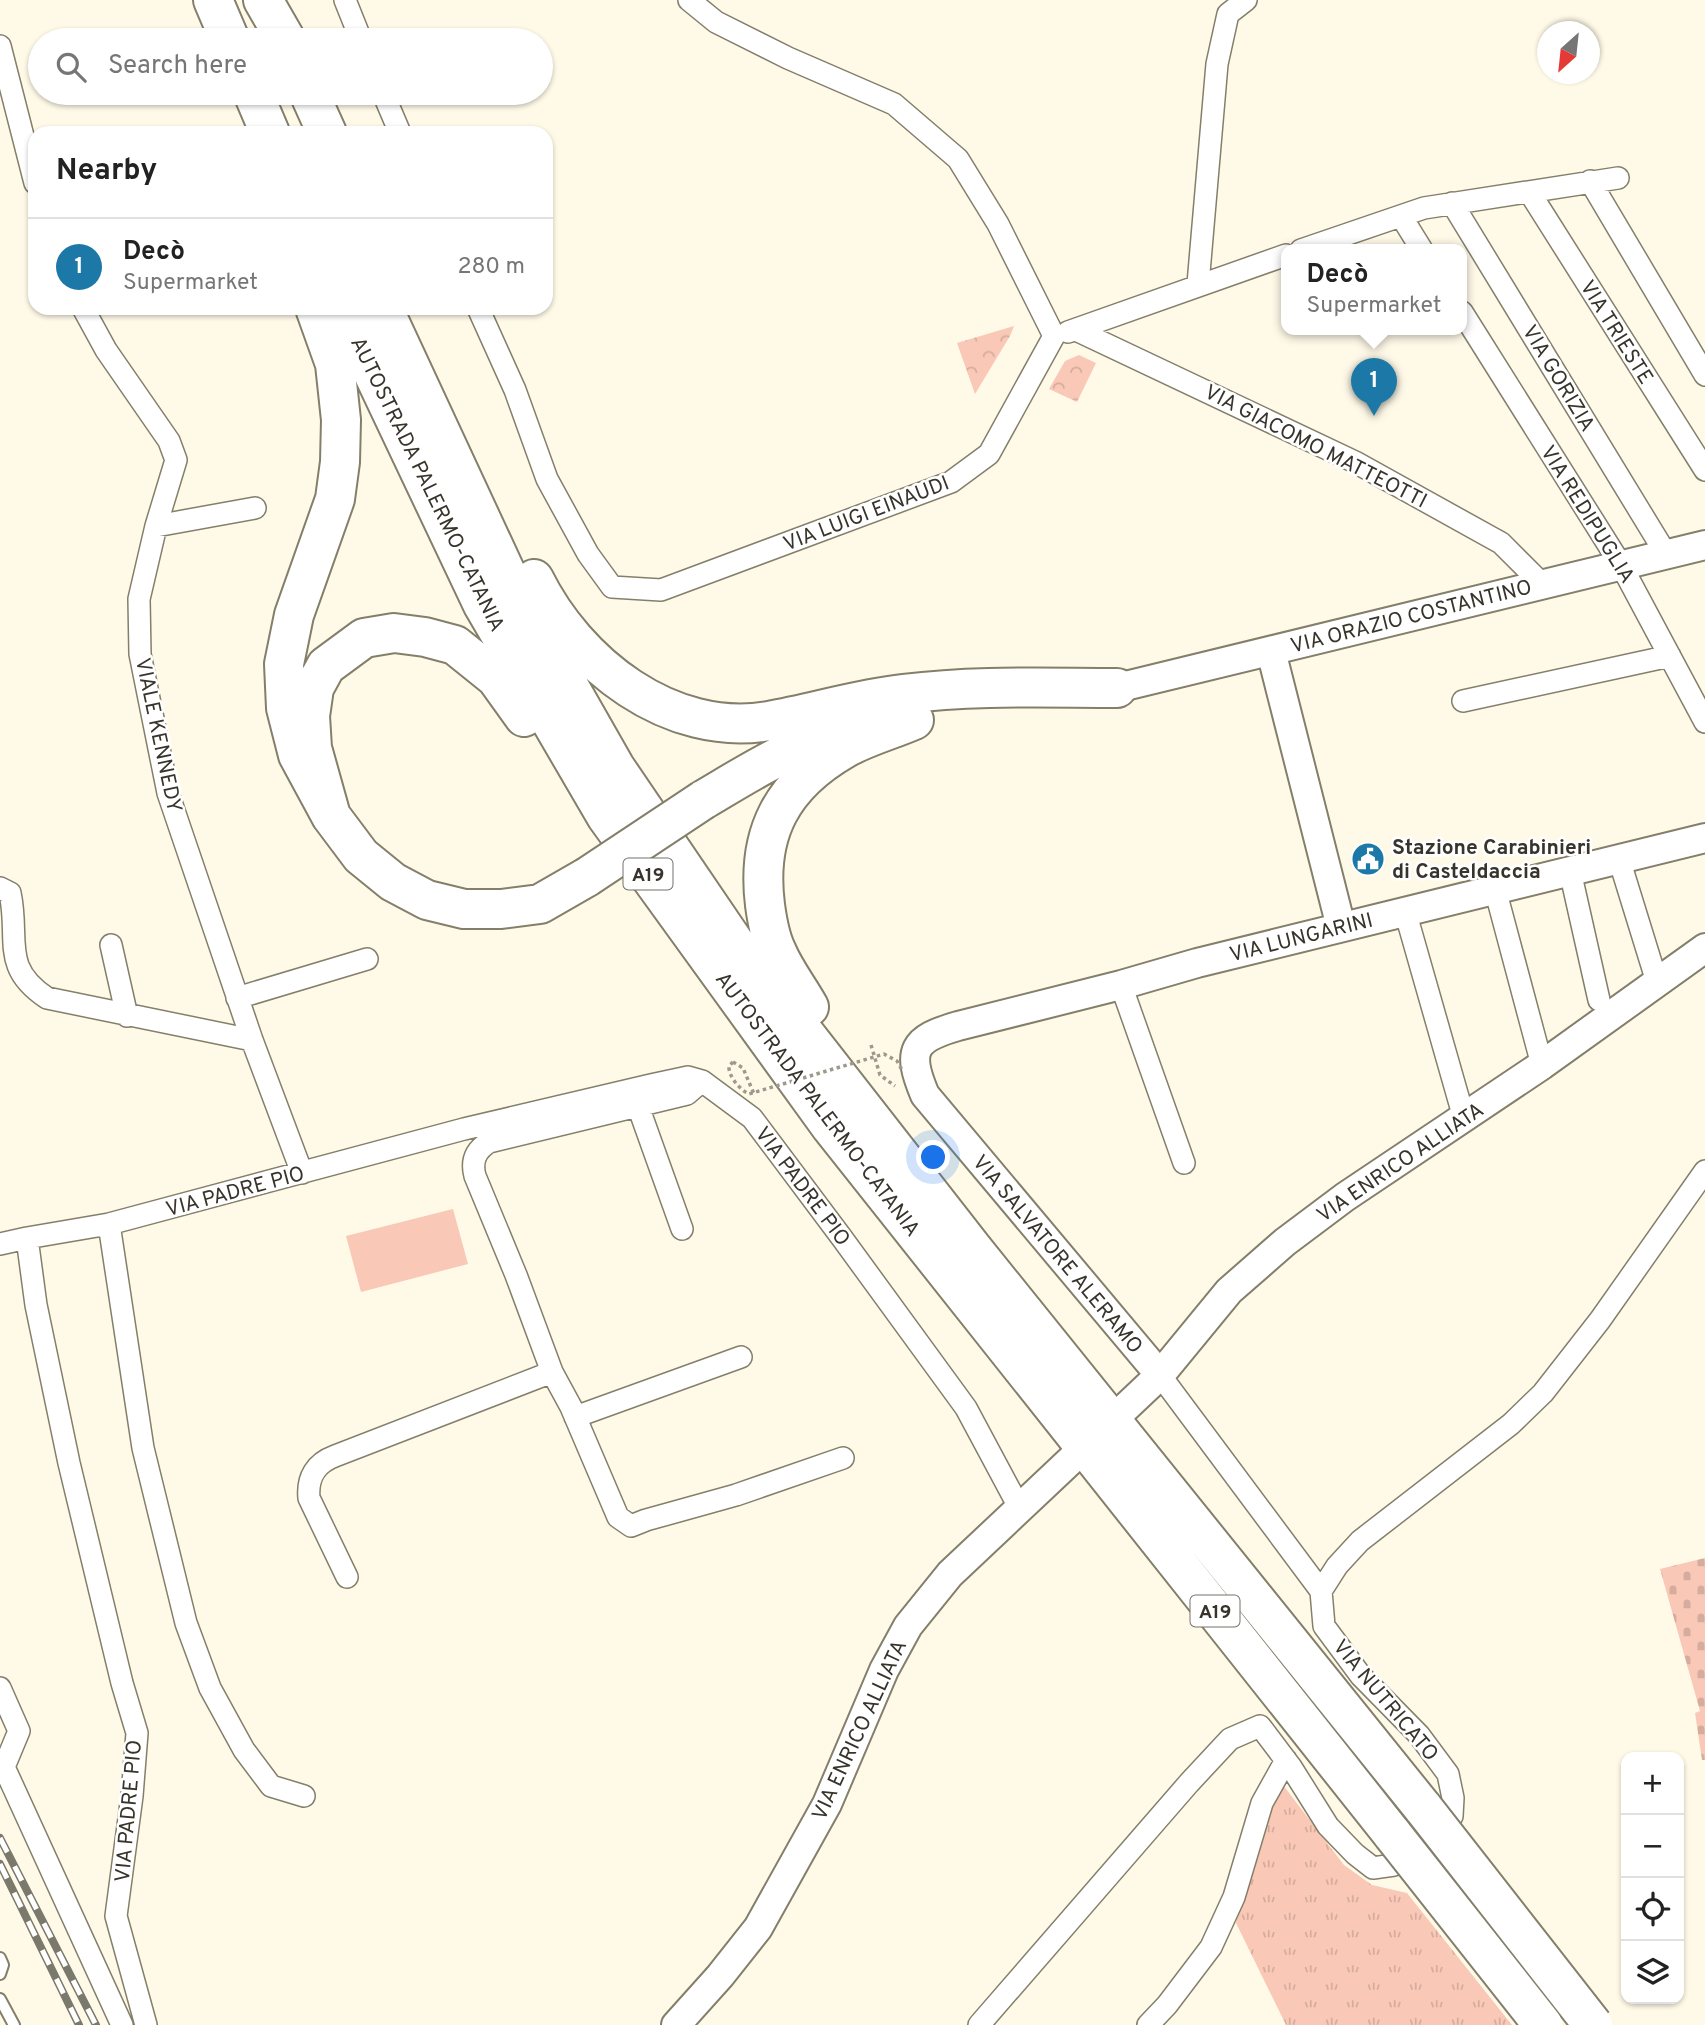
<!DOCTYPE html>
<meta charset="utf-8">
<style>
body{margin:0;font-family:Overpass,sans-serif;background:#f2f2f2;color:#222}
.controls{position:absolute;right:21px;bottom:21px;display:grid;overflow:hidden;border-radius:14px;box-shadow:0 2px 5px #0004}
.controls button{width:63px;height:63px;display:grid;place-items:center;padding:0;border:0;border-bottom:2px solid #e0e0e0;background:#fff;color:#222;font:35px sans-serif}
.compass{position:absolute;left:1537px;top:21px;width:63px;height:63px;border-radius:50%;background:#fff;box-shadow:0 2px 5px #0004;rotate:207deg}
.you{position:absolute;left:934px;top:1158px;width:24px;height:24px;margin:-18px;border:5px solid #fff;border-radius:50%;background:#1a73e8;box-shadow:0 0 0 10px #1a73e833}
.badge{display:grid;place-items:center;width:46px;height:46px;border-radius:50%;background:#1c78a6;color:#fff;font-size:23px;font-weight:700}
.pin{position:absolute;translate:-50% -58px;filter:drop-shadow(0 2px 4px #0008)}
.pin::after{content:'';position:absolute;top:37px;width:24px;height:21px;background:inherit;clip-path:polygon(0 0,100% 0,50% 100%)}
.popup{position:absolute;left:1281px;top:244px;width:186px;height:91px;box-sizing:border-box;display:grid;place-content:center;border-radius:14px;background:#fff;filter:drop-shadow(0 2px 5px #0005);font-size:23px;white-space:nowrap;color:#767676}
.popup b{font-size:26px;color:#222}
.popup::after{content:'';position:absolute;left:50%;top:100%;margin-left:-14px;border:14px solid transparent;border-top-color:#fff}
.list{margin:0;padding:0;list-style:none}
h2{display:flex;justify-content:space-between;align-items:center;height:91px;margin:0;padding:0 28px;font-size:30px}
h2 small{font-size:23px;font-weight:400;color:#767676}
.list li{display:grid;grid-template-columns:46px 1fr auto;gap:21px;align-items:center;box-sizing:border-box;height:98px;padding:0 28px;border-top:2px solid #e0e0e0}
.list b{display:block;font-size:26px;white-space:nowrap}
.list p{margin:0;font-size:23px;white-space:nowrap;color:#767676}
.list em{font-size:23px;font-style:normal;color:#767676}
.icon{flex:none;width:38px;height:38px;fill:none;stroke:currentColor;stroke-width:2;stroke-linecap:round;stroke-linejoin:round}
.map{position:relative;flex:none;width:1705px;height:2025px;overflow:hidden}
.search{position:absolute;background:#fff;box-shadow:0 2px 5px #0004;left:28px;top:28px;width:525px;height:77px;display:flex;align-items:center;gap:18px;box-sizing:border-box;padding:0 24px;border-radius:38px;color:#767676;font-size:26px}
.panel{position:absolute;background:#fff;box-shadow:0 2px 5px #0004;left:28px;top:126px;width:525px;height:189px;border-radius:21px}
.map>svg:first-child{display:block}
.grass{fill:url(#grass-tufts)}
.cemetery{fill:url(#cemetery-stones)}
.park{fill:url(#park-crowns)}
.pitch{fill:#f9c8b7}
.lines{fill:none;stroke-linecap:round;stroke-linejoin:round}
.service-casing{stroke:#847f6a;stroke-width:14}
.minor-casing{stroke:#847f6a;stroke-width:24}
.tertiary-casing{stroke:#847f6a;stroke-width:32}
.motorway-casing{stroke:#847f6a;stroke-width:42}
.path{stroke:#9d998c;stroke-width:3.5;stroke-dasharray:3.5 3.5;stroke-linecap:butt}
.service{stroke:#fff;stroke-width:10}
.minor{stroke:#fff;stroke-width:21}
.tertiary{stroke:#fff;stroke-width:28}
.motorway{stroke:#fff;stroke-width:38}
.rail-casing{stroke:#7b786c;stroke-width:8}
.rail{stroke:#fff;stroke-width:5;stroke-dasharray:16;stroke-linecap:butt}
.motorway-bridge-casing{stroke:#847f6a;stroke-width:42;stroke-linecap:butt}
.path-bridge{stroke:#9d998c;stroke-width:3.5;stroke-dasharray:3.5 3.5;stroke-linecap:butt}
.motorway-bridge{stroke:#fff;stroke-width:38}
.labels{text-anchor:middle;stroke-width:5;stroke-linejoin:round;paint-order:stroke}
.shield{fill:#fff;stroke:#72716b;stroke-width:2}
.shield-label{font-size:19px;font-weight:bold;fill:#36342b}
.street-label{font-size:21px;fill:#36342b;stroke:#fff}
.poi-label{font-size:21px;font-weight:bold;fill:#36342b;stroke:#fff;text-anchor:start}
</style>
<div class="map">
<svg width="1705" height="2025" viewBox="0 0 1705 2025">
<defs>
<pattern id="grass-tufts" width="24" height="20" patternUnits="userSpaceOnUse" patternTransform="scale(1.75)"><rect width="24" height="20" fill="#f9c8b7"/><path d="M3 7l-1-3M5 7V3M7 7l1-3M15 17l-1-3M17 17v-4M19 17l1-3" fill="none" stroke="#d6ac9e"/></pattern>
<pattern id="cemetery-stones" width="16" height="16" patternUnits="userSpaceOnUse" patternTransform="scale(1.75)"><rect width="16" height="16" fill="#f9c8b7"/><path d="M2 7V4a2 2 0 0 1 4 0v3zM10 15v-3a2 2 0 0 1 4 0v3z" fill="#d6ac9e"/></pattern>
<pattern id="park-crowns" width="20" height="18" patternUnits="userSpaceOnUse" patternTransform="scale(1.75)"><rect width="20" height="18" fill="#f9c8b7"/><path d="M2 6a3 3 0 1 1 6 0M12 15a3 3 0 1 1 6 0" fill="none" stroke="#d6ac9e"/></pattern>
</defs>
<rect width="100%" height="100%" fill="#fffae8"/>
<path class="grass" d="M1283,1785l61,80 28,20 35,8 105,132h-226l-50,-102 5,-25 30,-92z"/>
<path class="cemetery" d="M1705,1558v202h-3l-7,-47 5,-2 -40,-142z"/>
<path class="park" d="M1014,326l-4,10 -35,58 -18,-51z
M1079,355l17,8 -19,39 -28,-13 16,-28z"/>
<path class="pitch" d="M453,1209l15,55 -107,28 -15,-56z"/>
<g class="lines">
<defs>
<path id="service" d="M0,1958l3,7 -3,9
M0,1999l14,26"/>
<path id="minor" d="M345,0l16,40
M689,0l27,22 72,36 106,46 64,55 40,65 56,112
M0,46l35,137
M383,93l17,40
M1590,181l115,194
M1530,193l175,277
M1452,203l214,351
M1401,216l21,34
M1301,250l123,-42 194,-30
M1198,284l19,-220 11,-50 18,-14
M83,308l23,42 63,91 7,19 -20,66 -17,73 1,55 28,139 84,247 50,133
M478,308l37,82 32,89 41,75 24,33 49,3 290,-108 38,-28 65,-118
M1462,312l159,253 84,157
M1076,330l279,132 146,81 41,41
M1068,332l218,-77
M156,526l99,-18
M1463,701l207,-45
M1619,859l38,123
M1570,871l29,129
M0,888l10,5c10,46 -10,74 37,105l205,42
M1495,889l47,176
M1405,911l59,207
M111,945l16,71
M1121,985l63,178
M237,998l130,-39
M702,1081l-15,13 -198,48c-13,8 -18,19 -14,34l41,99 36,97 19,35 47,110 13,9 15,-6 90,-25 107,-37
M638,1106l44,123
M109,1224l34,224 43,175 24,65 34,62 27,36 33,10
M0,1244l27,-6
M1160,1375l161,216
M575,1417l166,-60
M347,1577l-38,-79c-2,-21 7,-35 26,-42l217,-84
M0,1688l19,43 -15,36 118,258
M146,2025l-30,-109 16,-120 5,-63 -15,-50 -53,-220 -33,-158 -9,-67 82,-14 355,-95 187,-44 37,-8 14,4 50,37 90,120 124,170 53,99
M979,2025l210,-242 41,-44 30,-13 31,41 37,59 27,28 18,14 21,-3 58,-49 1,-18 -5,-24 -29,-39 -58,-59 -37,-50 -3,-35 16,-25 23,-25 151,-117 32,-31 57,-73 105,-149
M1148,2025l19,-20 44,-58 23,-50 28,-94 24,-43"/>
<path id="tertiary" d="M1271,651l70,276
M1117,688l588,-143
M1160,1375l-235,-280c-19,-45 -12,-56 33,-69l163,-41 76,-22 508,-125
M1124,1409l36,-34 69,-84 56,-49 60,-45 197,-132 163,-117
M676,2025l44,-49 38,-48 69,-124 57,-134 24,-44 42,-52 122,-115"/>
<path id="motorway" d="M213,0l17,40
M263,0l23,40
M253,93l17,40
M309,93l18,40
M315,308l20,56 6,56 -1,42 -5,37 -41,116 -10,49 2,44 12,47 33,61 30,40 32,26 34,18 37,9h37l39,-5 47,-27
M345,308l29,67 109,230 123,211 225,311 562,708
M383,308l130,280 102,179 123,181 235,301 451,560
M534,579c42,85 136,159 235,142 45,-8 89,-22 135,-27 71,-9 142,-6 213,-6
M703,800c46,-27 92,-58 146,-68
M331,816l-19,-68 -2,-32 4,-28 12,-22 38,-28 30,-5 31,4 30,8 41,33 28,39
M809,1007c-10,-18 -24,-36 -32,-55 -7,-14 -10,-32 -12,-47 -9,-72 17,-120 79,-156 21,-12 47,-19 70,-29"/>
</defs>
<use href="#service" class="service-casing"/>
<use href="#minor" class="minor-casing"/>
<use href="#tertiary" class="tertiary-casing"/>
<use href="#motorway" class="motorway-casing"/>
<path class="path" d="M871,1045l9,30 15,11
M733,1062l10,6 11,26"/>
<use href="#service" class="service"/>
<use href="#minor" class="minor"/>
<use href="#tertiary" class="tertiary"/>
<use href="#motorway" class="motorway"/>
<defs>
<path id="rail" d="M0,1838l96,187
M0,1864l79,161"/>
</defs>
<use href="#rail" class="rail-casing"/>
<use href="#rail" class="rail"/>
<defs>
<path id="motorway-bridge" d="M587,877l116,-77
M1424,1809l169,216
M1393,1835l150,190"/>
</defs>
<use href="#motorway-bridge" class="motorway-bridge-casing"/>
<path class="path-bridge" d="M733,1062l-4,4c-1,10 11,24 20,28l135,-40 13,7 5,9"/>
<use href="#motorway-bridge" class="motorway-bridge"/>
</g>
<defs>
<symbol id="civic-disc" viewBox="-11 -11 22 22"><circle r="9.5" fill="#1c78a6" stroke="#fff"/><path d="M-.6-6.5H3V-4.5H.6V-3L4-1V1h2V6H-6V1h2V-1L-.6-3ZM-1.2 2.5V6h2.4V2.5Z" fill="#fff"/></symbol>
</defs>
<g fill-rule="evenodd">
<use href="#civic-disc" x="1349" y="840" width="38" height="38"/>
</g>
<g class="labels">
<g class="shield">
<rect x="623.5" y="858.5" width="49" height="31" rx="5"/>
<rect x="1190.5" y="1595.5" width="49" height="31" rx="5"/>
</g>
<g class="shield-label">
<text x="648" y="881">A19</text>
<text x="1215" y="1618">A19</text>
</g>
<g class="street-label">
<text transform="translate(1617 332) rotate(58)" y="7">VIA TRIESTE</text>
<text transform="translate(1559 378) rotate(59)" y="7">VIA GORIZIA</text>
<text transform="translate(1316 446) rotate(27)" y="7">VIA GIACOMO MATTEOTTI</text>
<text transform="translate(428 484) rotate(64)" y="7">AUTOSTRADA PALERMO-CATANIA</text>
<text transform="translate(866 513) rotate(-21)" y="7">VIA LUIGI EINAUDI</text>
<text transform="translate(1588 514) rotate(58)" y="7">VIA REDIPUGLIA</text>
<text transform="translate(1411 616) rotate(-14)" y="7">VIA ORAZIO COSTANTINO</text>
<text transform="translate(159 735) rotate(78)" y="7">VIALE KENNEDY</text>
<text transform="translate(1301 937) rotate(-14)" y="7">VIA LUNGARINI</text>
<text transform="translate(818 1104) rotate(53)" y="7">AUTOSTRADA PALERMO-CATANIA</text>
<text transform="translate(1400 1162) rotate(-34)" y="7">VIA ENRICO ALLIATA</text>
<text transform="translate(803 1186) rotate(53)" y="7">VIA PADRE PIO</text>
<text transform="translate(235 1191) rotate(-15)" y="7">VIA PADRE PIO</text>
<text transform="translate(1058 1254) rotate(50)" y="7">VIA SALVATORE ALERAMO</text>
<text transform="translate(1386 1700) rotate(50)" y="7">VIA NUTRICATO</text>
<text transform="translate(859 1730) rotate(-65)" y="7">VIA ENRICO ALLIATA</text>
<text transform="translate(128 1811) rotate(-85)" y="7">VIA PADRE PIO</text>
</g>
<g class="poi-label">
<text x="1392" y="854">Stazione Carabinieri<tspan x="1392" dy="24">di Casteldaccia</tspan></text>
</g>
</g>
</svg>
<div class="controls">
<button>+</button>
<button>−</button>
<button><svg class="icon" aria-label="locate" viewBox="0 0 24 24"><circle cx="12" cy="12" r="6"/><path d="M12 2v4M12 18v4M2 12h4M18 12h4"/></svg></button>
<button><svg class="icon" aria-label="layers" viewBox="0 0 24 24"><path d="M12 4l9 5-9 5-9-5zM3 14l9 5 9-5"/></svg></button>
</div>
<svg class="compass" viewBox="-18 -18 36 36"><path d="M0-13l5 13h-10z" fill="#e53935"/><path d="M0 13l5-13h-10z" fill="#767676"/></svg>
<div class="you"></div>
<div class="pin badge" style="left:1374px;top:416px">1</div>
<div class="popup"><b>Decò</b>Supermarket</div>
<div class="search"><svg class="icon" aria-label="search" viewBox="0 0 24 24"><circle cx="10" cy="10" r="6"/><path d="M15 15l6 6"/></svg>Search here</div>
<section class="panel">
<h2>Nearby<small></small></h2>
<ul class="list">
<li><span class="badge">1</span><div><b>Decò</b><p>Supermarket</p></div><em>280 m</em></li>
</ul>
</section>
</div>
